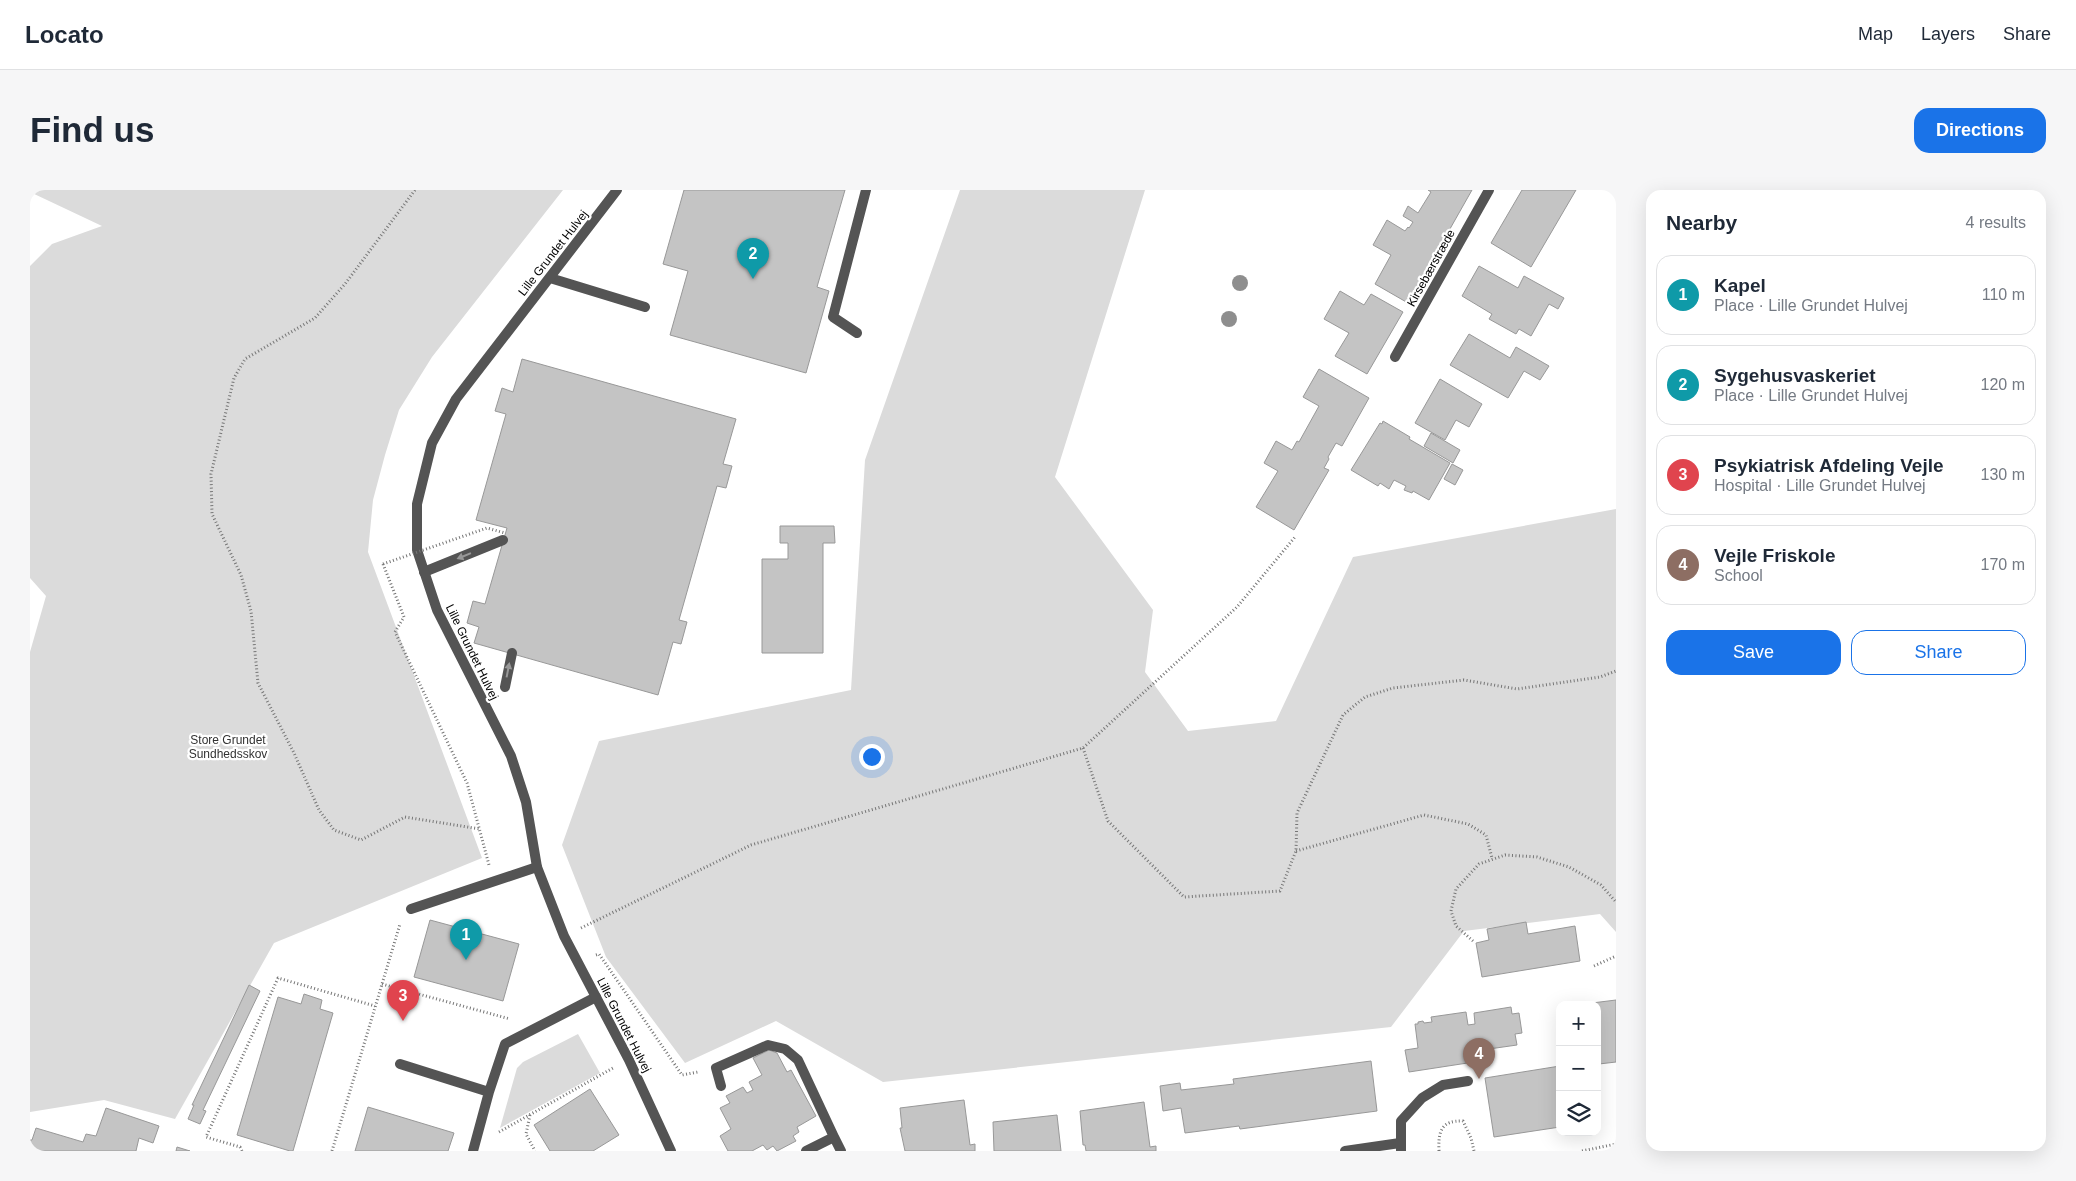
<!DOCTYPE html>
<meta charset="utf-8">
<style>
body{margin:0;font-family:Helvetica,sans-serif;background:#f6f6f7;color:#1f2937}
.controls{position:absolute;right:15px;bottom:15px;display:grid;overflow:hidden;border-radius:10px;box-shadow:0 5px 20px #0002}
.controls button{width:45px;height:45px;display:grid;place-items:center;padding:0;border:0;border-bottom:1px solid #e0e1e3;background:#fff;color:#1f2937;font:25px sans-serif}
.you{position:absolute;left:841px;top:566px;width:18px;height:18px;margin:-12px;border:4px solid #fff;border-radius:50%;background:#1a73e8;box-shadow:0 0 0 8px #1a73e833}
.badge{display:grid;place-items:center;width:32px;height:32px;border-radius:50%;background:#1a73e8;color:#fff;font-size:16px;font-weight:700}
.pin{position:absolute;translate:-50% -41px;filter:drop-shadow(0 1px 2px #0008)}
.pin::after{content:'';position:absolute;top:26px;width:18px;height:15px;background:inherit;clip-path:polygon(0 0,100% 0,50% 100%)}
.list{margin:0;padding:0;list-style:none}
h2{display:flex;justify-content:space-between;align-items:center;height:65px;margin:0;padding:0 20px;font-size:21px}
h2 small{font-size:16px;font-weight:400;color:#747a83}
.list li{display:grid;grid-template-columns:32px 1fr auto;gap:15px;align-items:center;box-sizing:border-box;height:80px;margin:0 10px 10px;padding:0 10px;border:1px solid #e0e1e3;border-radius:15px}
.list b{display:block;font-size:19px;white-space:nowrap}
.list p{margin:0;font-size:16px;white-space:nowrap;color:#747a83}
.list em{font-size:16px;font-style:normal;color:#747a83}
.actions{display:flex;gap:10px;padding:15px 20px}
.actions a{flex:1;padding:11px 0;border:1px solid #1a73e8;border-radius:15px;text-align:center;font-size:18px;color:#1a73e8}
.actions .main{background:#1a73e8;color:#fff}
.icon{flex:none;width:28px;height:28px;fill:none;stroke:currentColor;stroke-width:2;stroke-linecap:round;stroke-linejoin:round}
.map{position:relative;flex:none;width:1586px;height:961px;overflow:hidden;border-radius:15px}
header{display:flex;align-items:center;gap:30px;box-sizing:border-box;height:70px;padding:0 25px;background:#fff;border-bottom:1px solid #e0e1e3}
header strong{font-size:24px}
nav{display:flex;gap:28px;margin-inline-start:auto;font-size:18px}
.intro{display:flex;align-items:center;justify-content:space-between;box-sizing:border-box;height:120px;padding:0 30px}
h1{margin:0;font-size:35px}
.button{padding:12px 22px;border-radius:15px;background:#1a73e8;color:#fff;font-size:18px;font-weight:700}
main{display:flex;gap:30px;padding:0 30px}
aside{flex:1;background:#fff;border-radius:15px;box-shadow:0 5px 20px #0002}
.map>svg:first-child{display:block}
.green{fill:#dbdbdb}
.building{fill:#c4c4c4;stroke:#989898}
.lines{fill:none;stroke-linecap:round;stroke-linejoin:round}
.path{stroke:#767676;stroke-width:3;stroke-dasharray:1 2.5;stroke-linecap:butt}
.lane{stroke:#545454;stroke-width:10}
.street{stroke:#545454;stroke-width:10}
.path-bridge{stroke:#767676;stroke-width:3;stroke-dasharray:1 2.5;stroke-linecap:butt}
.tree{fill:#8e8e8e}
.oneway{fill:#989898}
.labels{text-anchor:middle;stroke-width:4.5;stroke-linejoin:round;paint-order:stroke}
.street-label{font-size:12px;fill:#000;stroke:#fff}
.park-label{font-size:12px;fill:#323232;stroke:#fff}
</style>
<header>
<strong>Locato</strong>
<nav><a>Map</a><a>Layers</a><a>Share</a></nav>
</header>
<div class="intro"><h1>Find us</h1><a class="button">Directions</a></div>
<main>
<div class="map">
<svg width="1586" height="961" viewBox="0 0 1586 961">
<rect width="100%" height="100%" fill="#fff"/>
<path class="green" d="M0,0h533l-131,167 -33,53 -14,45 -12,45 -5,52 114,306 -208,85 -99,176 -71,-19 -74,12v-460l16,-56 -16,-18v-312l22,-22 50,-18 -72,-34z
M930,0h185l-90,287 98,133 -8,62 43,59 88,-10 77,-164 263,-48v423l-16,-18 -136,17 -73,96 -508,55 -107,-61 -91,42 -79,-106 -44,-112 37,-104 252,-51 14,-230z
M548,844l22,39 -100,55 17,-60 6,-6z"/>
<path class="building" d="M654,0h161l-28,97 12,4 -23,82 -136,-38 18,-64 -25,-7z
M1398,0h44l-64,113 -33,-19 16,-29 -18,-10 14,-25 18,11 3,-4 1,1 4,-6 -10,-6 5,-10 10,7 13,-21z
M1492,0h54l-45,77 -40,-24z
M1449,76l39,22 6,-12 40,22 -6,11 -9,-5 -18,32 -12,-7 -3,5 -27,-15 3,-5 -30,-18z
M1310,101l24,14 7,-11 32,18 -36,62 -32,-18 14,-23 -25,-14z
M1439,144l41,24 6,-11 33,19 -9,14 -16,-9 -16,27 -58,-33z
M492,169l214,60 -13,45 9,2 -6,22 -9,-2 -38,134 8,2 -6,22 -8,-2 -15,53 -184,-52 5,-16 -12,-4 6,-22 12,3 22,-76 -31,-8 30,-106 -11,-3 7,-23 11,4z
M1289,179l50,29 -27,48 -6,-3 -8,14 1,2 -5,9 5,2 -35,60 -38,-23 22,-36 -14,-8 12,-22 16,9 5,-9 2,1 20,-36 -16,-9z
M1410,189l42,25 -13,23 -13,-7 -11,20 -30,-17z
M1353,231l27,16 -1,2 41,24 -21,37 -16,-9 -1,2 -8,-3 2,-4 -12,-6 -5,9 -9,-6 -2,3 -27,-16 29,-47 2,1z
M1401,243l29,17 -7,13 -29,-17z
M1422,274l11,6 -8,15 -11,-6z
M750,336h54l1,17h-12v110h-61v-94h26v-16h-8z
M400,730l89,24 -16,57 -89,-24z
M1496,732l2,12 47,-8 5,35 -98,16 -6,-34 13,-3 -2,-11z
M219,795l11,6 -57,119 3,1 -6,13 -12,-5 6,-14h-2z
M274,804l18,6 -2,9 13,4 -40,138h-3l-53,-16 41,-138 23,7z
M1586,810v62l-17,2 -2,-13v-46l-5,-2z
M1481,817l1,7 7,-1 3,20 -7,1 2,11 -35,5 1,6 -10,2 1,4 -65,10 -4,-22 13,-2 -3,-24h3v-2l5,-1 1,2 8,-1 -1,-5 35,-5 2,13 7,-1 -1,-11z
M739,860l8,3 10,19 4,-2 25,46 -19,11 2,5 -6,4 3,5 -19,10 -4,-5 -6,4 -4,-5 -11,6h-24l-8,-15 11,-7 -11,-21 10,-5 -4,-7 17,-9 4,6 6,-3 -4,-8 13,-7 -9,-17z
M1341,871l6,50 -137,18 -1,-3 -54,7 -4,-25 -18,3 -3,-25 20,-3 1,7 53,-6 -1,-5z
M1530,876v61l-66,10 -9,-59z
M560,899l29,46 -26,16h-43l-16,-26z
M934,910l6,45 5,-1v7h-70l-5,-23h2l-2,-20z
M1114,912l6,45 6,-1v5h-70l-1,-6h-2l-3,-34z
M338,917l86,26 -6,18h-93z
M76,918l53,18 -6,17 -14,-5 -3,13h-106v-11h2l4,-12 47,14 3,-8 10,2z
M1027,925l4,36h-67l-1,-29z
M147,957l13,4h-14z"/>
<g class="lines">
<path class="path" d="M385,0l-70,94 -30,34 -70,41 -11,19 -23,96 1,40 29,61 10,36 7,72 36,70 25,57 15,20 27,10 44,-23 75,12
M353,374l21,53 -9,15 72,151 22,82
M1053,558l25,73 76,76 96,-6 16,-40 1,-38 46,-98 22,-18 28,-9 71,-8 53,9 83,-12 16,-6
M1266,661l128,-36 44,9 18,11 6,23
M551,738l170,-83 332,-97 154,-141 58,-70
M1443,751l-17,-15 -5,-15 5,-22 23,-25 26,-9 32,2 32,10 32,18 15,17
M566,765l3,-1 83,121 16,-3
M1564,776l22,-10
M352,794l128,35
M500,925l-4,19 9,17
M469,942l114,-64
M212,961l-2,-4 -34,-10 72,-159 97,28
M302,961l68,-227
M1409,961c-1,-19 2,-31 24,-30l8,17 3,13
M1552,961l34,-7"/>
<path class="lane" d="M520,88l95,29
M827,143l-24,-16 33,-127
M394,382l79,-32
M475,497l7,-34
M381,719l126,-42
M370,874l89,28
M691,896l-5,-18 52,-23 17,4 13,11 36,77
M443,961l16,-59 16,-48 91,-47
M776,961l28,-14 7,14
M1315,961l55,-8
M1371,961v-30l21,-23 21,-13 25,-4"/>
<path class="street" d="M587,0l-161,209 -24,44 -15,61v46l20,60 74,146 15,46 11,65 27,69 65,124 42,91
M1365,167l94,-167"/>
<path class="path-bridge" d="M353,374l104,-36 18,5"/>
</g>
<g class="tree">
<circle cx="1210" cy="93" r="8"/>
<circle cx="1199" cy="129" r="8"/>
</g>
<defs><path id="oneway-solid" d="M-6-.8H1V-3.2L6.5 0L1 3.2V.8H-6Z" transform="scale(1.25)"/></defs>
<g class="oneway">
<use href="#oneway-solid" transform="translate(434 366) rotate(158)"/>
<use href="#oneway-solid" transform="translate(478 480) rotate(-79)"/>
</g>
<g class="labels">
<g class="street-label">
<text transform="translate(523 63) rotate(-52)" y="4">Lille Grundet Hulvej</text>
<text transform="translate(1401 78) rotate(-61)" y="4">Kirsebærstræde</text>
<text transform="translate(442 462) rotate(64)" y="4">Lille Grundet Hulvej</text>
<text transform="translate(594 835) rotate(63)" y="4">Lille Grundet Hulvej</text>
</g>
<g class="park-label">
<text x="198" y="554">Store Grundet<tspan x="198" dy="14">Sundhedsskov</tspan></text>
</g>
</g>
</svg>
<div class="controls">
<button>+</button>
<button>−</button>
<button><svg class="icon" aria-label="layers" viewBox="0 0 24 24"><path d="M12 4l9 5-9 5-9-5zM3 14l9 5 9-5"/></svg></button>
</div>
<div class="you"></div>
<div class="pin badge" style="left:436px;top:770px;background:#0f9aa8">1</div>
<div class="pin badge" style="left:723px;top:89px;background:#0f9aa8">2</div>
<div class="pin badge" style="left:373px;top:831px;background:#e0444e">3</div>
<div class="pin badge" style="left:1449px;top:889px;background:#8d6e63">4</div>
</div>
<aside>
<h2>Nearby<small>4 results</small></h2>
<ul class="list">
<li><span class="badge" style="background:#0f9aa8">1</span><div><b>Kapel</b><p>Place · Lille Grundet Hulvej</p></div><em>110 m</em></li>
<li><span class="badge" style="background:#0f9aa8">2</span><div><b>Sygehusvaskeriet</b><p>Place · Lille Grundet Hulvej</p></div><em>120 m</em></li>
<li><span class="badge" style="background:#e0444e">3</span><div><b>Psykiatrisk Afdeling Vejle</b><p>Hospital · Lille Grundet Hulvej</p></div><em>130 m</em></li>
<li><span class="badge" style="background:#8d6e63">4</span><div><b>Vejle Friskole</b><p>School</p></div><em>170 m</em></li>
</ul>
<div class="actions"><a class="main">Save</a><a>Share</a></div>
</aside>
</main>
